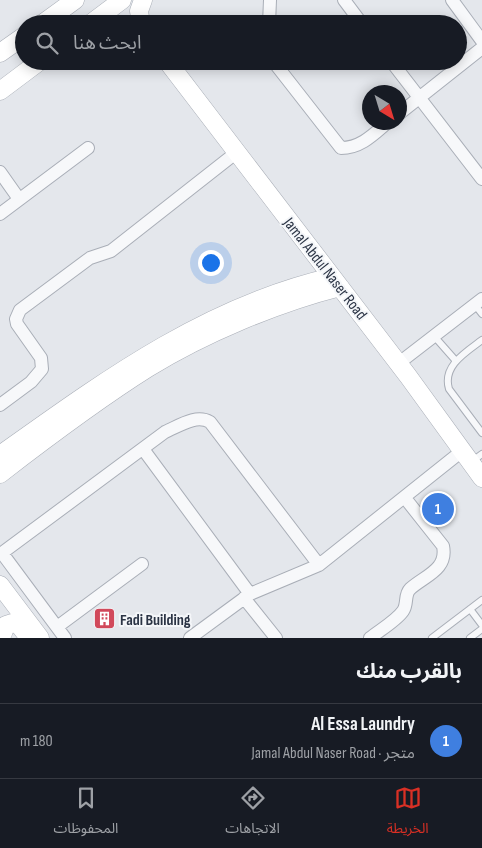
<!DOCTYPE html>
<html lang="ar">
<meta charset="utf-8">
<style>
body{margin:0;font-family:"Sofia Sans Condensed","Noto Sans Arabic",sans-serif;background:#242831;color:#f1f3f6;direction:rtl}
.compass{position:absolute;left:362px;top:85px;width:45px;height:45px;border-radius:50%;background:#171b24;box-shadow:0 2px 12px #0003;rotate:142deg}
.you{position:absolute;left:210px;top:262px;width:18px;height:18px;margin:-12px;border:4px solid #fff;border-radius:50%;background:#1a73e8;box-shadow:0 0 0 8px #1a73e833}
.badge{display:grid;place-items:center;width:32px;height:32px;border-radius:50%;background:#d93025;color:#fff;font-size:16px;font-weight:700}
.pin{position:absolute;translate:-50% -50%;border:2px solid #fff;box-shadow:0 1px 5px #0006}
.list{margin:0;padding:0;list-style:none}
h2{display:flex;justify-content:space-between;align-items:center;height:65px;margin:0;padding:0 20px;font-size:21px}
h2 small{font-size:16px;font-weight:400;color:#9ea1a6}
.list li{display:grid;grid-template-columns:32px 1fr auto;gap:15px;align-items:center;box-sizing:border-box;height:75px;padding:0 20px;border-top:1px solid #363941}
.list b{display:block;font-size:19px;white-space:nowrap}
.list p{margin:0;font-size:16px;white-space:nowrap;color:#9ea1a6}
.list em{font-size:16px;font-style:normal;color:#9ea1a6}
.icon{flex:none;width:28px;height:28px;fill:none;stroke:currentColor;stroke-width:2;stroke-linecap:round;stroke-linejoin:round}
.map{position:relative;flex:none;width:482px;height:638px;overflow:hidden;direction:ltr}
.search{position:absolute;background:#171b24;box-shadow:0 2px 12px #0003;left:15px;right:15px;top:15px;height:55px;display:flex;align-items:center;gap:12px;box-sizing:border-box;padding:0 18px;border-radius:28px;color:#9ea1a6;font-size:19px}
.sheet{height:140px;background:#171b24}
nav{display:flex;justify-content:space-around;align-items:center;box-sizing:border-box;height:70px;border-top:1px solid #363941;background:#171b24;font-size:14px;color:#9ea1a6}
nav a{display:grid;justify-items:center;gap:2px}
nav .on{color:#d93025}
.map>svg:first-child{display:block}
.lines{fill:none;stroke-linecap:round;stroke-linejoin:round}
.lane-casing{stroke:#a9aeb7;stroke-width:8}
.street-casing{stroke:#a9aeb7;stroke-width:14}
.secondary-casing{stroke:#a9aeb7;stroke-width:19}
.lane{stroke:#f7f8fa;stroke-width:6}
.street{stroke:#f7f8fa;stroke-width:12}
.secondary{stroke:#fff;stroke-width:18}
.labels{text-anchor:middle;stroke-width:4;stroke-linejoin:round;paint-order:stroke}
.street-label{font-size:16px;fill:#2b3445;stroke:#f4f6f9}
.poi-label{font-size:16px;font-weight:bold;fill:#2b3445;stroke:#f4f6f9;text-anchor:start}
</style>
<div class="map">
<svg width="482" height="638" viewBox="0 0 482 638">
<rect width="100%" height="100%" fill="#e4e7ec"/>
<g class="lines">
<defs>
<path id="lane" d="M475,305l7,9
M434,336l22,25
M482,340c-16,12 -40,26 -33,49l33,44
M471,462l11,-8
M470,609l12,16
M432,638l50,-38
M470,638l12,-9"/>
<path id="street" d="M344,0l18,24
M452,0l30,41
M269,24l1,-24
M273,61l68,87c20,0 33,-14 47,-26
M391,61l91,118
M400,113l82,-65
M0,172l19,27
M0,214l88,-66
M399,363l83,-64
M0,405l31,-23 11,-13 -1,-11 -24,-34 -1,-5 4,-9 70,-52 21,-7 126,-99
M143,449l107,145
M244,598l32,40
M57,627l85,-63
M65,638l-63,-85 163,-121c14,-6 31,-18 45,-10l109,143
M190,638l60,-44 69,-29 143,-114
M370,638c10,-8 26,-17 33,-27 5,-7 1,-16 7,-22 14,-13 38,-19 33,-43l-38,-48"/>
<path id="secondary" d="M42,24l33,-24
M90,24l32,-24
M141,24l-2,-13 4,-11
M0,53l24,-17
M167,61l241,315 74,102
M0,91l40,-30
M0,455c104,-74 206,-149 332,-178
M0,474c48,-37 97,-74 148,-106 55,-34 129,-65 192,-81
M0,585l40,53
M3,633l3,-8 6,-2 7,2 10,13"/>
</defs>
<use href="#lane" class="lane-casing"/>
<use href="#street" class="street-casing"/>
<use href="#secondary" class="secondary-casing"/>
<use href="#lane" class="lane"/>
<use href="#street" class="street"/>
<use href="#secondary" class="secondary"/>
</g>
<defs>
<symbol id="building-square" viewBox="-11 -11 22 22"><rect x="-9" y="-9" width="18" height="18" rx="4" fill="#d1495b" stroke="#f4f6f9"/><path d="M-4-6H4V6H1V3H-1V6H-4ZM-2.5-4.3h1.7v1.8h-1.7ZM.8-4.3h1.7v1.8H.8ZM-2.5-1h1.7V.8h-1.7ZM.8-1h1.7V.8H.8Z" fill="#fff"/></symbol>
</defs>
<g fill-rule="evenodd">
<use href="#building-square" x="92" y="606" width="25" height="25"/>
</g>
<g class="labels">
<g class="street-label">
<text transform="translate(326 268) rotate(52)" y="6">Jamal Abdul Naser Road</text>
</g>
<g class="poi-label">
<text x="120" y="625">Fadi Building</text>
</g>
</g>
</svg>
<svg class="compass" viewBox="-18 -18 36 36"><path d="M0-13l5 13h-10z" fill="#e53935"/><path d="M0 13l5-13h-10z" fill="#9ea1a6"/></svg>
<div class="you"></div>
<div class="pin badge" style="left:438px;top:509px;background:#3f7fe0">1</div>
<div class="search"><svg class="icon" aria-label="search" viewBox="0 0 24 24"><circle cx="10" cy="10" r="6"/><path d="M15 15l6 6"/></svg>ابحث هنا</div>
</div>
<section class="sheet">
<h2>بالقرب منك<small></small></h2>
<ul class="list">
<li><span class="badge" style="background:#3f7fe0">1</span><div><b>Al Essa Laundry</b><p>متجر · Jamal Abdul Naser Road</p></div><em>180 m</em></li>
</ul>
</section>
<nav>
<a class="on"><svg class="icon" aria-label="map" viewBox="0 0 24 24"><path d="M3 6l6-2 6 2 6-2v14l-6 2-6-2-6 2zM9 4v14M15 6v14"/></svg>الخريطة</a>
<a><svg class="icon" aria-label="directions" viewBox="0 0 24 24"><path d="M12 3l9 9-9 9-9-9zM9 14v-3h6M13 9l2 2-2 2"/></svg>الاتجاهات</a>
<a><svg class="icon" aria-label="saved" viewBox="0 0 24 24"><path d="M7 4h10v16l-5-4-5 4z"/></svg>المحفوظات</a>
</nav>
